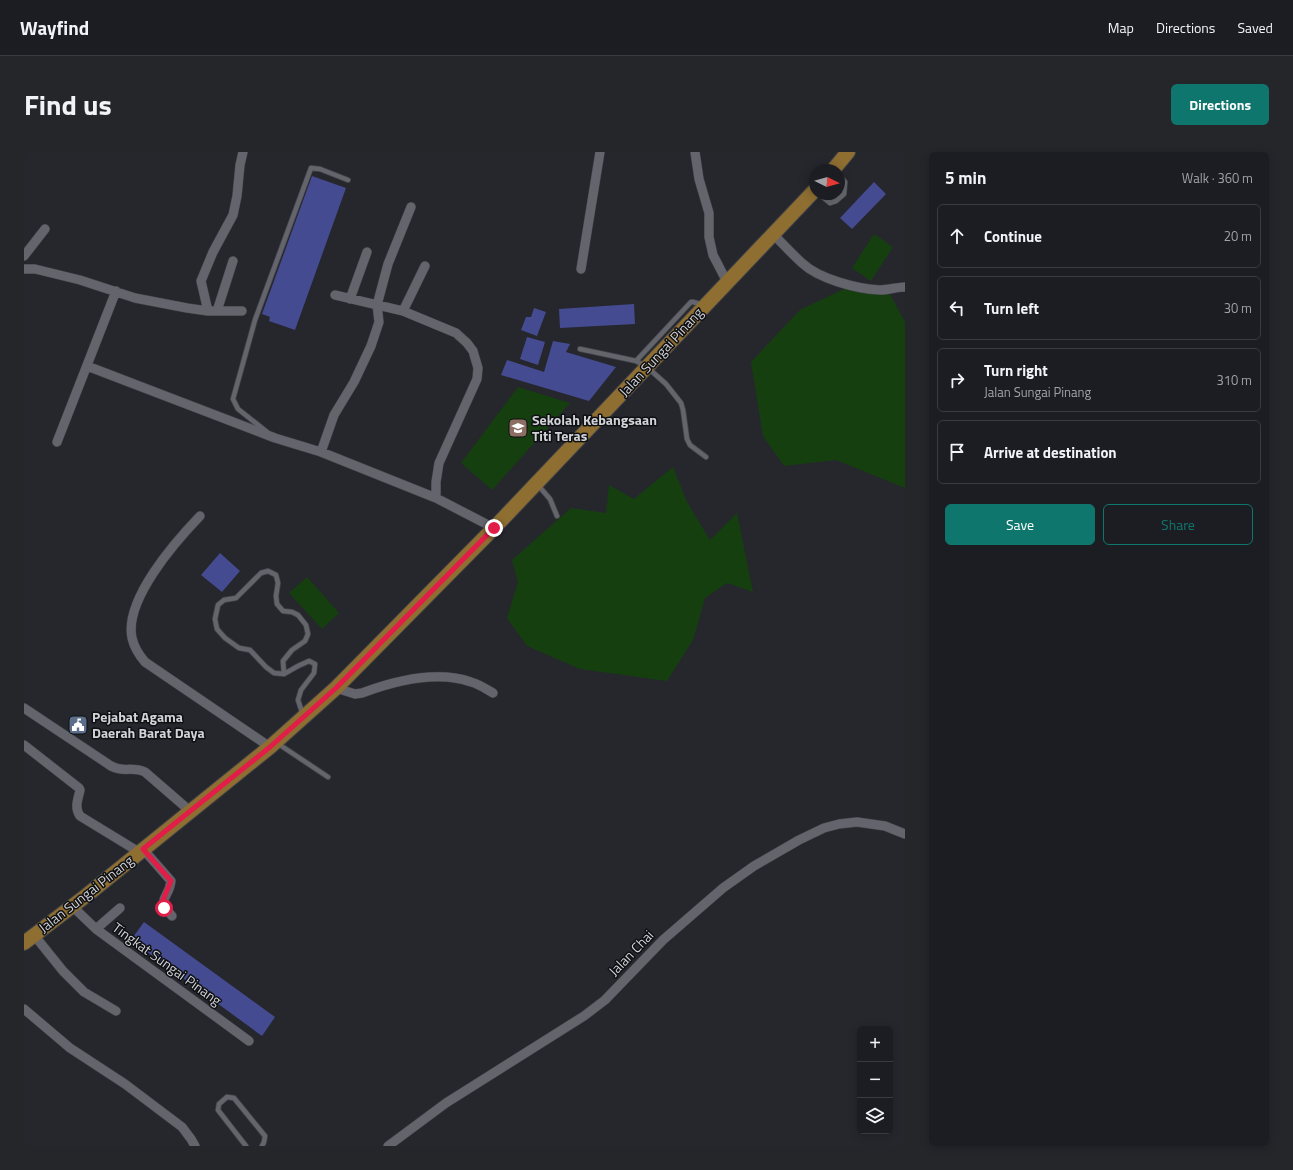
<!DOCTYPE html>
<meta charset="utf-8">
<style>
body{margin:0;font-family:"Titillium Web",sans-serif;background:#25262a;color:#f1f3f6}
.controls{position:absolute;right:12px;bottom:12px;display:grid;overflow:hidden;border-radius:6px;box-shadow:0 2px 10px #0003}
.controls button{width:36px;height:36px;display:grid;place-items:center;padding:0;border:0;border-bottom:1px solid #3a3b40;background:#1c1d22;color:#f1f3f6;font:20px sans-serif}
.compass{position:absolute;left:785px;top:12px;width:36px;height:36px;border-radius:50%;background:#1c1d22;box-shadow:0 2px 10px #0003;rotate:95deg}
.stop{position:absolute;width:12px;height:12px;margin:-9px;border:3px solid #e11d48;border-radius:50%;background:#fff}
.stop.end{background:#e11d48;border-color:#fff;box-shadow:0 1px 4px #0008}
.list{margin:0;padding:0;list-style:none}
h2{display:flex;justify-content:space-between;align-items:center;height:52px;margin:0;padding:0 16px;font-size:17px}
h2 small{font-size:13px;font-weight:400;color:#a0a2a5}
.list li{display:grid;grid-template-columns:26px 1fr auto;gap:12px;align-items:center;box-sizing:border-box;height:64px;margin:0 8px 8px;padding:0 8px;border:1px solid #3a3b40;border-radius:6px}
.list b{display:block;font-size:15px;white-space:nowrap}
.list p{margin:0;font-size:13px;white-space:nowrap;color:#a0a2a5}
.list em{font-size:13px;font-style:normal;color:#a0a2a5}
.actions{display:flex;gap:8px;padding:12px 16px}
.actions a{flex:1;padding:9px 0;border:1px solid #0f766e;border-radius:6px;text-align:center;font-size:14px;color:#0f766e}
.actions .main{background:#0f766e;color:#fff}
.icon{flex:none;width:22px;height:22px;fill:none;stroke:currentColor;stroke-width:2;stroke-linecap:round;stroke-linejoin:round}
.map{position:relative;flex:none;width:881px;height:994px;overflow:hidden;border-radius:6px}
header{display:flex;align-items:center;gap:24px;box-sizing:border-box;height:56px;padding:0 20px;background:#1c1d22;border-bottom:1px solid #3a3b40}
header strong{font-size:19px}
nav{display:flex;gap:22px;margin-inline-start:auto;font-size:14px}
.intro{display:flex;align-items:center;justify-content:space-between;box-sizing:border-box;height:96px;padding:0 24px}
h1{margin:0;font-size:28px}
.button{padding:10px 18px;border-radius:6px;background:#0f766e;color:#fff;font-size:14px;font-weight:700}
main{display:flex;gap:24px;padding:0 24px}
aside{flex:1;background:#1c1d22;border-radius:6px;box-shadow:0 2px 10px #0003}
.map>svg:first-child{display:block}
.green{fill:#163f10}
.building{fill:#454b90}
.lines{fill:none;stroke-linecap:round;stroke-linejoin:round}
.service-casing{stroke:#424347;stroke-width:6}
.minor-casing{stroke:#424347;stroke-width:10}
.primary-casing{stroke:#424347;stroke-width:16}
.service{stroke:#63646c;stroke-width:4.5}
.minor{stroke:#63646c;stroke-width:9}
.primary{stroke:#8e6e31;stroke-width:14}
.route{stroke:#e11d48;stroke-width:5}
.labels{text-anchor:middle;stroke-width:3;stroke-linejoin:round;paint-order:stroke}
.street-label{font-size:14px;fill:#d2d3d7;stroke:#0f1013}
.poi-label{font-size:14px;font-weight:bold;fill:#d2d3d7;stroke:#0f1013;text-anchor:start}
</style>
<header>
<strong>Wayfind</strong>
<nav><a>Map</a><a>Directions</a><a>Saved</a></nav>
</header>
<div class="intro"><h1>Find us</h1><a class="button">Directions</a></div>
<main>
<div class="map">
<svg width="881" height="994" viewBox="0 0 881 994">
<rect width="100%" height="100%" fill="#25272d"/>
<path class="green" d="M850,82l19,13 -22,34 -19,-13z
M826,134l37,3 18,33v166l-69,-28 -52,6 -21,-30 -12,-74 49,-52z
M494,235l52,16 -78,87 -31,-27z
M649,315l14,35 23,38 27,-27 16,79 -26,-9 -22,15 -12,42 -26,41 -87,-12 -53,-23 -20,-28 11,-36 -6,-22 59,-52 35,5 3,-28 25,14z
M283,425l32,36 -17,16 -33,-36z"/>
<path class="building" d="M288,24l34,12 -51,142 -26,-9 1,-4 -8,-3z
M850,30l12,12 -34,35 -12,-11z
M610,152l1,20 -75,4 -1,-19z
M510,156l12,4 -9,24 -16,-6 5,-13h5z
M503,185l18,5 -7,23 -18,-6z
M529,189l17,3 -4,8 50,15 -27,34 -88,-26 6,-15 37,12z
M196,401l20,18 -18,21 -21,-17z
M120,770l131,95 -13,19 -131,-96z"/>
<g class="lines">
<defs>
<path id="service" d="M795,42l11,9 6,-2 8,-7 1,-12 -6,-7
M556,197l47,10 9,2 11,6 19,17 15,19 2,7 4,29 3,6 16,12
M612,209l55,-59h2l11,3
M243,280l-29,-23 -5,-10 22,-79 56,-152 9,1 28,11
M513,332l13,15 7,17
M260,522l-1,-13 9,-11 13,-9 3,-7 -2,-9 -8,-10 -6,-3 -9,-1 -6,-7 -1,-8 2,-13 -2,-8 -8,-4 -7,2 -25,25 -12,2 -6,5 -3,14 2,10 8,9 14,10 11,2 16,17 8,6 10,1 14,-8 11,-5 6,3 -1,9 -13,17 -3,10 5,15
M253,591l51,34
M222,994l-28,-36 1,-6 8,-7 7,1 31,38 -1,6 -2,4"/>
<path id="minor" d="M671,0l4,27 10,34v24l4,18 14,27
M749,82c10,10 19,20 29,29 17,16 55,26 78,27 8,0 17,-3 25,-3
M0,104l21,-27
M0,117h11l45,11 55,18 52,10 21,3h34
M557,117l19,-117
M311,143l68,16 53,22 11,10 6,8 5,17 -1,11 -38,84 -3,19v16
M326,147l17,-47
M184,159l-7,-30 12,-29 20,-37 4,-19 3,-31 3,-13
M193,159l16,-50
M379,159l22,-45
M63,214l188,72 46,14 115,46 58,30
M33,290l59,-151
M297,300l13,-37 20,-33 17,-36 8,-24 -2,-17 11,-41 23,-57
M176,364c-25,26 -76,84 -68,122 2,9 7,17 13,24l125,85
M312,536l19,6 7,-1c32,-12 75,-23 109,-11 8,2 15,7 22,11
M0,556l87,58c13,7 21,0 34,6l45,39
M0,593l55,43 1,2c-2,10 -6,17 0,26l59,36
M119,697l28,32c-2,19 -16,16 1,35
M48,754l24,23 153,112
M72,777l24,-21
M10,783l29,36 21,21 32,19
M0,857l46,39 55,36 57,43 9,12 4,7
M364,994l58,-43 138,-87 21,-16 58,-60 60,-52 31,-22 45,-26 25,-12 15,-4 18,-2 28,4 20,8"/>
<path id="primary" d="M809,18l15,-18
M0,791l63,-48 183,-148 66,-59 158,-160 321,-338"/>
</defs>
<use href="#service" class="service-casing"/>
<use href="#minor" class="minor-casing"/>
<use href="#primary" class="primary-casing"/>
<use href="#service" class="service"/>
<use href="#minor" class="minor"/>
<use href="#primary" class="primary"/>
</g>
<g class="lines">
<path class="route" d="M140,756l-1,-8 8,-19 -28,-32 127,-102 66,-59 158,-160"/>
</g>
<defs>
<symbol id="school-square" viewBox="-11 -11 22 22"><rect x="-9" y="-9" width="18" height="18" rx="4" fill="#8d6e63" stroke="#0f1013"/><path d="M0-5L7-2L0 1L-7-2ZM-4 1L0 2.5L4 1V4Q0 6-4 4Z" fill="#fff"/></symbol>
<symbol id="civic-square" viewBox="-11 -11 22 22"><rect x="-9" y="-9" width="18" height="18" rx="4" fill="#5c6f8a" stroke="#0f1013"/><path d="M-.6-6.5H3V-4.5H.6V-3L4-1V1h2V6H-6V1h2V-1L-.6-3ZM-1.2 2.5V6h2.4V2.5Z" fill="#fff"/></symbol>
</defs>
<g fill-rule="evenodd">
<use href="#school-square" x="483" y="265" width="22" height="22"/>
<use href="#civic-square" x="43" y="562" width="22" height="22"/>
</g>
<g class="labels">
<g class="street-label">
<text transform="translate(637 200) rotate(-47)" y="5">Jalan Sungai Pinang</text>
<text transform="translate(62 742) rotate(-38)" y="5">Jalan Sungai Pinang</text>
<text transform="translate(607 801) rotate(-46)" y="5">Jalan Chai</text>
<text transform="translate(143 812) rotate(36)" y="5">Tingkat Sungai Pinang</text>
</g>
<g class="poi-label">
<text x="508" y="273">Sekolah Kebangsaan<tspan x="508" dy="16">Titi Teras</tspan></text>
<text x="68" y="570">Pejabat Agama<tspan x="68" dy="16">Daerah Barat Daya</tspan></text>
</g>
</g>
</svg>
<div class="controls">
<button>+</button>
<button>−</button>
<button><svg class="icon" aria-label="layers" viewBox="0 0 24 24"><path d="M12 4l9 5-9 5-9-5zM3 14l9 5 9-5"/></svg></button>
</div>
<svg class="compass" viewBox="-18 -18 36 36"><path d="M0-13l5 13h-10z" fill="#e53935"/><path d="M0 13l5-13h-10z" fill="#a0a2a5"/></svg>
<div class="stop" style="left:140px;top:756px"></div>
<div class="stop end" style="left:470px;top:376px"></div>
</div>
<aside>
<h2>5 min<small>Walk · 360 m</small></h2>
<ul class="list">
<li><svg class="icon" aria-label="ahead" viewBox="0 0 24 24"><path d="M12 20V5M6 11l6-6 6 6"/></svg><div><b>Continue</b></div><em>20 m</em></li>
<li><svg class="icon" aria-label="left" viewBox="0 0 24 24"><path d="M17 20v-9H6M10 6l-5 5 5 5"/></svg><div><b>Turn left</b></div><em>30 m</em></li>
<li><svg class="icon" aria-label="right" viewBox="0 0 24 24"><path d="M7 20v-9h11M14 6l5 5-5 5"/></svg><div><b>Turn right</b><p>Jalan Sungai Pinang</p></div><em>310 m</em></li>
<li><svg class="icon" aria-label="arrive" viewBox="0 0 24 24"><path d="M6 21V4h12l-3 4 3 4H6"/></svg><div><b>Arrive at destination</b></div></li>
</ul>
<div class="actions"><a class="main">Save</a><a>Share</a></div>
</aside>
</main>
